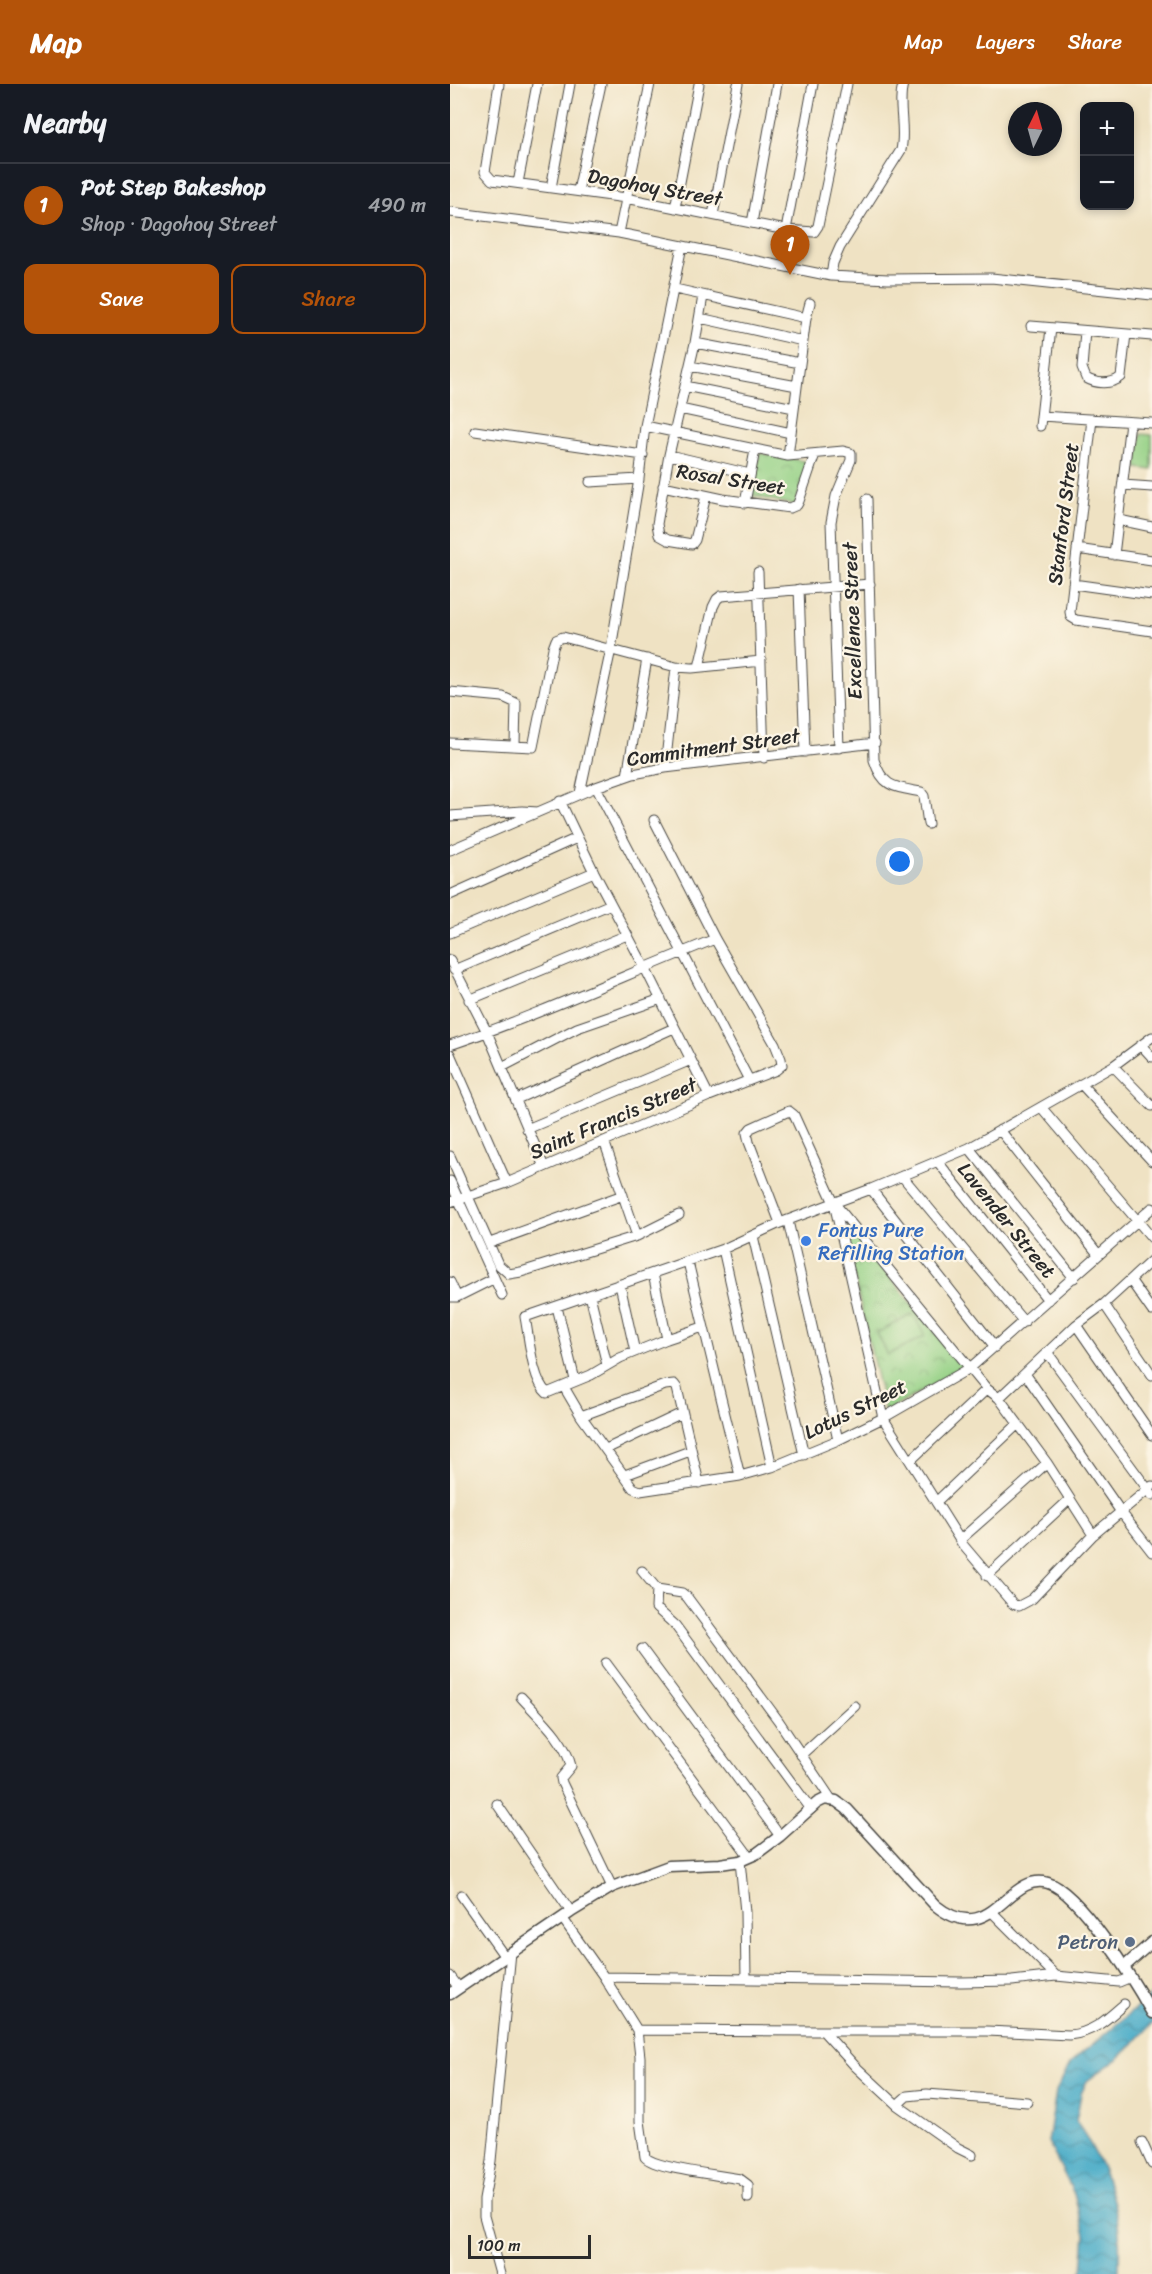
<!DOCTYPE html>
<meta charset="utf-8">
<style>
body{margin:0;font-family:Sriracha,sans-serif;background:#20242c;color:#f1f3f6}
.controls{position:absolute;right:18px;top:18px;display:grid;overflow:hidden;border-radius:12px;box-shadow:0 3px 9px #0003}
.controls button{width:54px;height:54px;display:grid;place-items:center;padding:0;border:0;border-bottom:2px solid #363941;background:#171b24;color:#f1f3f6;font:30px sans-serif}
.compass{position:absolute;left:558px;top:18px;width:54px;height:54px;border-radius:50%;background:#171b24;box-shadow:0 3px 9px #0003;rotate:5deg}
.scale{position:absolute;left:18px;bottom:15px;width:123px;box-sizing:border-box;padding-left:6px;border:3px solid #2b2b2b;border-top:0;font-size:16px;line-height:21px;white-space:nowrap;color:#2b2b2b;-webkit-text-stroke:4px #fcf5e5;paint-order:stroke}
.you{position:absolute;left:450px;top:778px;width:21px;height:21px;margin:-15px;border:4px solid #fff;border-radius:50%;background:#1a73e8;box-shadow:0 0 0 9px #1a73e833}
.badge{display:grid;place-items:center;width:39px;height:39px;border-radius:50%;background:#b45309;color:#fff;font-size:20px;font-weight:700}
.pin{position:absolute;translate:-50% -50px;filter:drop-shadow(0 2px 3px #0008)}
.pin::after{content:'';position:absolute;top:32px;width:21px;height:18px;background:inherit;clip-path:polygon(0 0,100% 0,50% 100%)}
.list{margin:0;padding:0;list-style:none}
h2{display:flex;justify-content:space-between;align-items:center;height:78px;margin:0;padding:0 24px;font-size:26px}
h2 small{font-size:20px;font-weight:400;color:#9ea1a6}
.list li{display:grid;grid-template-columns:39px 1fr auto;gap:18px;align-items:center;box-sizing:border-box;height:84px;padding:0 24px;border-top:2px solid #363941}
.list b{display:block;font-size:22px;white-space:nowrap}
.list p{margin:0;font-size:20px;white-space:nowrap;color:#9ea1a6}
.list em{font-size:20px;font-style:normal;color:#9ea1a6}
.actions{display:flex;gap:12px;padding:18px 24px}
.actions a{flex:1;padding:14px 0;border:2px solid #b45309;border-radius:12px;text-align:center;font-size:21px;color:#b45309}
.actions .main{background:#b45309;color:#fff}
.map{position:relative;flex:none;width:702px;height:2190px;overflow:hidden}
header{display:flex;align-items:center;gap:36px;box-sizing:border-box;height:84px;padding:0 30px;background:#b45309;color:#fff}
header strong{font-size:28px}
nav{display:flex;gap:33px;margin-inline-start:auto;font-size:21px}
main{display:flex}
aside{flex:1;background:#171b24}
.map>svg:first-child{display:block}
.park{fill:url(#park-crowns);stroke:#607e58;stroke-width:1.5}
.garden{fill:#95d186;stroke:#607e58;stroke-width:1.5}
.water{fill:url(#water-waves);stroke:#3a6c7a;stroke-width:1.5}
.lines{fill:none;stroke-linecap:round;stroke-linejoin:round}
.minor-casing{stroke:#484642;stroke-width:11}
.tertiary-casing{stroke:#484642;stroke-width:13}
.minor{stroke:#fff;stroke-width:9}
.tertiary{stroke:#fff;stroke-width:10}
.shop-dot{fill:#3f7fe0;stroke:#fcf5e5;stroke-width:2}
.service-dot{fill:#5c6f8a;stroke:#fcf5e5;stroke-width:2}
.labels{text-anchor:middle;stroke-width:4.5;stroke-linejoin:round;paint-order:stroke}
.street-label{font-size:20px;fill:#2b2b2b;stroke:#fcf5e5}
.shop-label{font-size:20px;fill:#366cbe;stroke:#fcf5e5;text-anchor:start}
.service-label{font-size:20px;fill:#4e5e75;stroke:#fcf5e5;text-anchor:end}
</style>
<header>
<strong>Map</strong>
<nav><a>Map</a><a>Layers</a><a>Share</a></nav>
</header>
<main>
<aside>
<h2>Nearby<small></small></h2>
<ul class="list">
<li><span class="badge">1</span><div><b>Pot Step Bakeshop</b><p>Shop · Dagohoy Street</p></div><em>490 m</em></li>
</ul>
<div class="actions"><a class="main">Save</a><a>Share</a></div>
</aside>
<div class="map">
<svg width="702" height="2190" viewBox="0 0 702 2190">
<defs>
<pattern id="park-crowns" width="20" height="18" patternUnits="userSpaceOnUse" patternTransform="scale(1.5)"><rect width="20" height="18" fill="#95d186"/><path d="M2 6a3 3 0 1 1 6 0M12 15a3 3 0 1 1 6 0" fill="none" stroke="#7aaa6e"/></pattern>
<pattern id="water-waves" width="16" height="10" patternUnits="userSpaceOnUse" patternTransform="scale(1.5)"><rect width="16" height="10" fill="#49acc8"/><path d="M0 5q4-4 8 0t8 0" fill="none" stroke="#3d8ca3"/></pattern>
</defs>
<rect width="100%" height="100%" fill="#fcf5e5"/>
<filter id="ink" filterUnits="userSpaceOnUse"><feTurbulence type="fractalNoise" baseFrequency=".0167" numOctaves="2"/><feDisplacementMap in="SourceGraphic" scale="12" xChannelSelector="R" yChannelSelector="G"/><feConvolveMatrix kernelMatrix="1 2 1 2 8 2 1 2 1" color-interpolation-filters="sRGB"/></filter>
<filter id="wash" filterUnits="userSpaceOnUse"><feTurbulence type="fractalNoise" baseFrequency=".008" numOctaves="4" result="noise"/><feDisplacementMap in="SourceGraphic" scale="24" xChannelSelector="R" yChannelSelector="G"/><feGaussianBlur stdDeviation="1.35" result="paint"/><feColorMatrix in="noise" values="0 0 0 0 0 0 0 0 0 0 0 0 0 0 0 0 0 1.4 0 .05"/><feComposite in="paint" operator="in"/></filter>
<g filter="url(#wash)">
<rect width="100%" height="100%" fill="#efe2c3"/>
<path class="park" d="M310,369l49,9 -14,43 -46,-10z
M391,1135l124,148 -80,45z"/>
<path class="garden" d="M691,350l11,1v35l-15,-2z
M463,1230l12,22 -37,19 -11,-22z"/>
<path class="water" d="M702,1911v29l-32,33 -33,24 -6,13 -5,27c22,33 39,71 43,111 1,14 0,28 0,42h-41l4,-3 3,-37 -11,-40 -26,-52 8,-51 15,-29z"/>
</g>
<g filter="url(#ink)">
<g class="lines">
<defs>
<path id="minor" d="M49,0l-14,88 7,8 134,18 160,32 28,2 4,-6 29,-142
M68,99l19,-99
M101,104l19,-104
M128,107l23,-107
M225,124l24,-124
M0,128l169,21 212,43 57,3 103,-1 161,17
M263,131l25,-131
M302,139l25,-139
M336,146l27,-146
M169,149l31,-149
M381,192l2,-13 7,-16 61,-97c5,-22 -4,-45 2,-66
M225,205l131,29
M253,212l-8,47 -26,112 -12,69 2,11 9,5 24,4 3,-4 11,-44
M250,234l103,23
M581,242l121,10
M635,247l-3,37 4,10c10,6 25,7 35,-1l5,-43
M245,259l105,20
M240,282l107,20
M235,302l109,22
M230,325l111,24
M591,332l111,7
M642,335l-22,193 1,5 5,3 76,11
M195,342l143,30 55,-5 8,2v7l-15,36 -5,26 8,226
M590,342l11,-98
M25,347l168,24
M219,371l81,19
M338,372l18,-138 4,-15
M140,398l49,-3
M673,401l29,2
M213,402l60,13 67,9 7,-3 2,-4 16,-47
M417,415l7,261c9,28 21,27 47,32l3,4 4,28
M295,419l10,-53
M669,436l33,7
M627,465l75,11
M664,471l16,-133
M308,488l6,186
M623,500l79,11
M349,505l6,163
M249,583l14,-60 4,-8 4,-3 149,-12
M0,608l53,5 13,6 -1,42
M0,659l83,4 20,-99 3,-8 7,-3 113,30 16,1 69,-7
M215,684l11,-101
M177,692l20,-117
M146,703l153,293
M130,709l31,-144 28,-170 6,-53 37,-180
M110,717l34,71 50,94 65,130
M0,732l72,-5 16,1
M0,766l146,-63 37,-13 32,-6 210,-25
M0,811l127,-57
M0,849l144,-61
M0,876l37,72 57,135
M4,886l157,-66
M19,916l158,-65
M0,961c89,-30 177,-71 265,-106
M691,961l11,12
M0,970l57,129
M663,982l39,40
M52,983l75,-39 84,-29
M631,1000l71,77
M67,1015l157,-71
M591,1023l111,131
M77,1045l164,-69
M550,1046l98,124
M154,1057l33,95
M519,1064l105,130
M0,1072l48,108 11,10 12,-2 116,-36 42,-21
M488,1078l110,138
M452,1092l122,146
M0,1097l52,114
M421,1105l124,158
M0,1118l57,-19 202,-87 67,-26 6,-5 -1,-6 -6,-15 -60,-105 -61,-119
M386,1121l151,184 12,9 48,65 46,72
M338,1137l50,219
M330,1139l-31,-81 -2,-9 4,-5 38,-17 5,4 40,88 49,215 80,127 50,59 6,2 13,-7 61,-64 59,-49
M303,1152l51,219
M40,1159l133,-48
M273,1165l49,218
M238,1178l52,214
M203,1190l14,65
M681,1197l21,30
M0,1198l7,15
M170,1201l15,67
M140,1211l17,70
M0,1213h7l36,-18
M654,1220l48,71
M107,1223l18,73
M626,1241l76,110
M253,1243l-36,12 -47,19 -29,17 -44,18c-15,-13 -18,-56 -22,-76l198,-68 57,-26 91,-34 98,-41 144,-82 39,-29
M597,1268l105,143
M576,1291l95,137 31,40
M114,1303l17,29 52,72 7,3 100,-15 32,-9 66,-27 45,-22 87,-50 182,-160
M549,1314l77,-73 28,-21 48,-44
M131,1332l84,-31 9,-1 3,4 22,95
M156,1365l76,-36
M461,1376l76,-71
M175,1391l65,-24
M486,1418l82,-78
M510,1456l87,-77
M192,1487l15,18 -1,19 19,17 136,184
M537,1492l83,-77
M207,1505l25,4 5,4 91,123 53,79
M192,1565l138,187
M156,1579l143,193
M71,1613c18,20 44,42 50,69l-10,12 1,5 50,104
M351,1671l54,-49
M47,1720l74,108
M290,1777l5,51 1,67
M11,1811l44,62
M542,1828l64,64
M113,1835l41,58 33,53 3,27v64l5,36c10,12 76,18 95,22l8,6v13
M0,1892l9,12
M154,1893l357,5 51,-1 44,-5 63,6 12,-5
M187,1946l186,1 32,35 42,39 61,43 14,7
M373,1947h164l82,4c24,-2 38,-16 55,-31
M447,2021l10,-9 20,-2 100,8
M692,2058l10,22
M50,2190l-16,-58v-16l7,-39 20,-209"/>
<path id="tertiary" d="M675,1882l27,-24
M0,1910l121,-82 41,-25 57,-21 51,-2 20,-3 16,-7 24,-18 37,-33 8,-4 11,2 11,8 88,96c57,46 72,-34 113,-22 32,9 87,100 104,130"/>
</defs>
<use href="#minor" class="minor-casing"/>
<use href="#tertiary" class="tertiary-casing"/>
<use href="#minor" class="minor"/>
<use href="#tertiary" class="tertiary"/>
</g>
</g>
<circle class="shop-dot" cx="356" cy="1157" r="6"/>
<circle class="service-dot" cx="680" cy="1858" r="6"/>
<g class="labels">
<g class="street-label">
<text transform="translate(205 103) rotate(10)" y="7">Dagohoy Street</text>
<text transform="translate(281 395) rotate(9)" y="7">Rosal Street</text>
<text transform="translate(613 430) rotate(-83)" y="7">Stanford Street</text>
<text transform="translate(402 537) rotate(-92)" y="7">Excellence Street</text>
<text transform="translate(263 663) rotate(-8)" y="7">Commitment Street</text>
<text transform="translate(163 1034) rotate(-23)" y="7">Saint Francis Street</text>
<text transform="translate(557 1136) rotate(51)" y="7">Lavender Street</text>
<text transform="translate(405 1325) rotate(-26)" y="7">Lotus Street</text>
</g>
<g class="shop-label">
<text x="368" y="1153">Fontus Pure<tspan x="368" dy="23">Refilling Station</tspan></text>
</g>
<g class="service-label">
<text x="668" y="1865">Petron</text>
</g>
</g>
</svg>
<div class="controls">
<button>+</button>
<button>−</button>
</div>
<svg class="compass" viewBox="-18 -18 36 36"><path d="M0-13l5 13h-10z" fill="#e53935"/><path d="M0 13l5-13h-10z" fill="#9ea1a6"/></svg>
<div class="scale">100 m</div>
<div class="you"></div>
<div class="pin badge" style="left:340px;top:191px">1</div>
</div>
</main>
